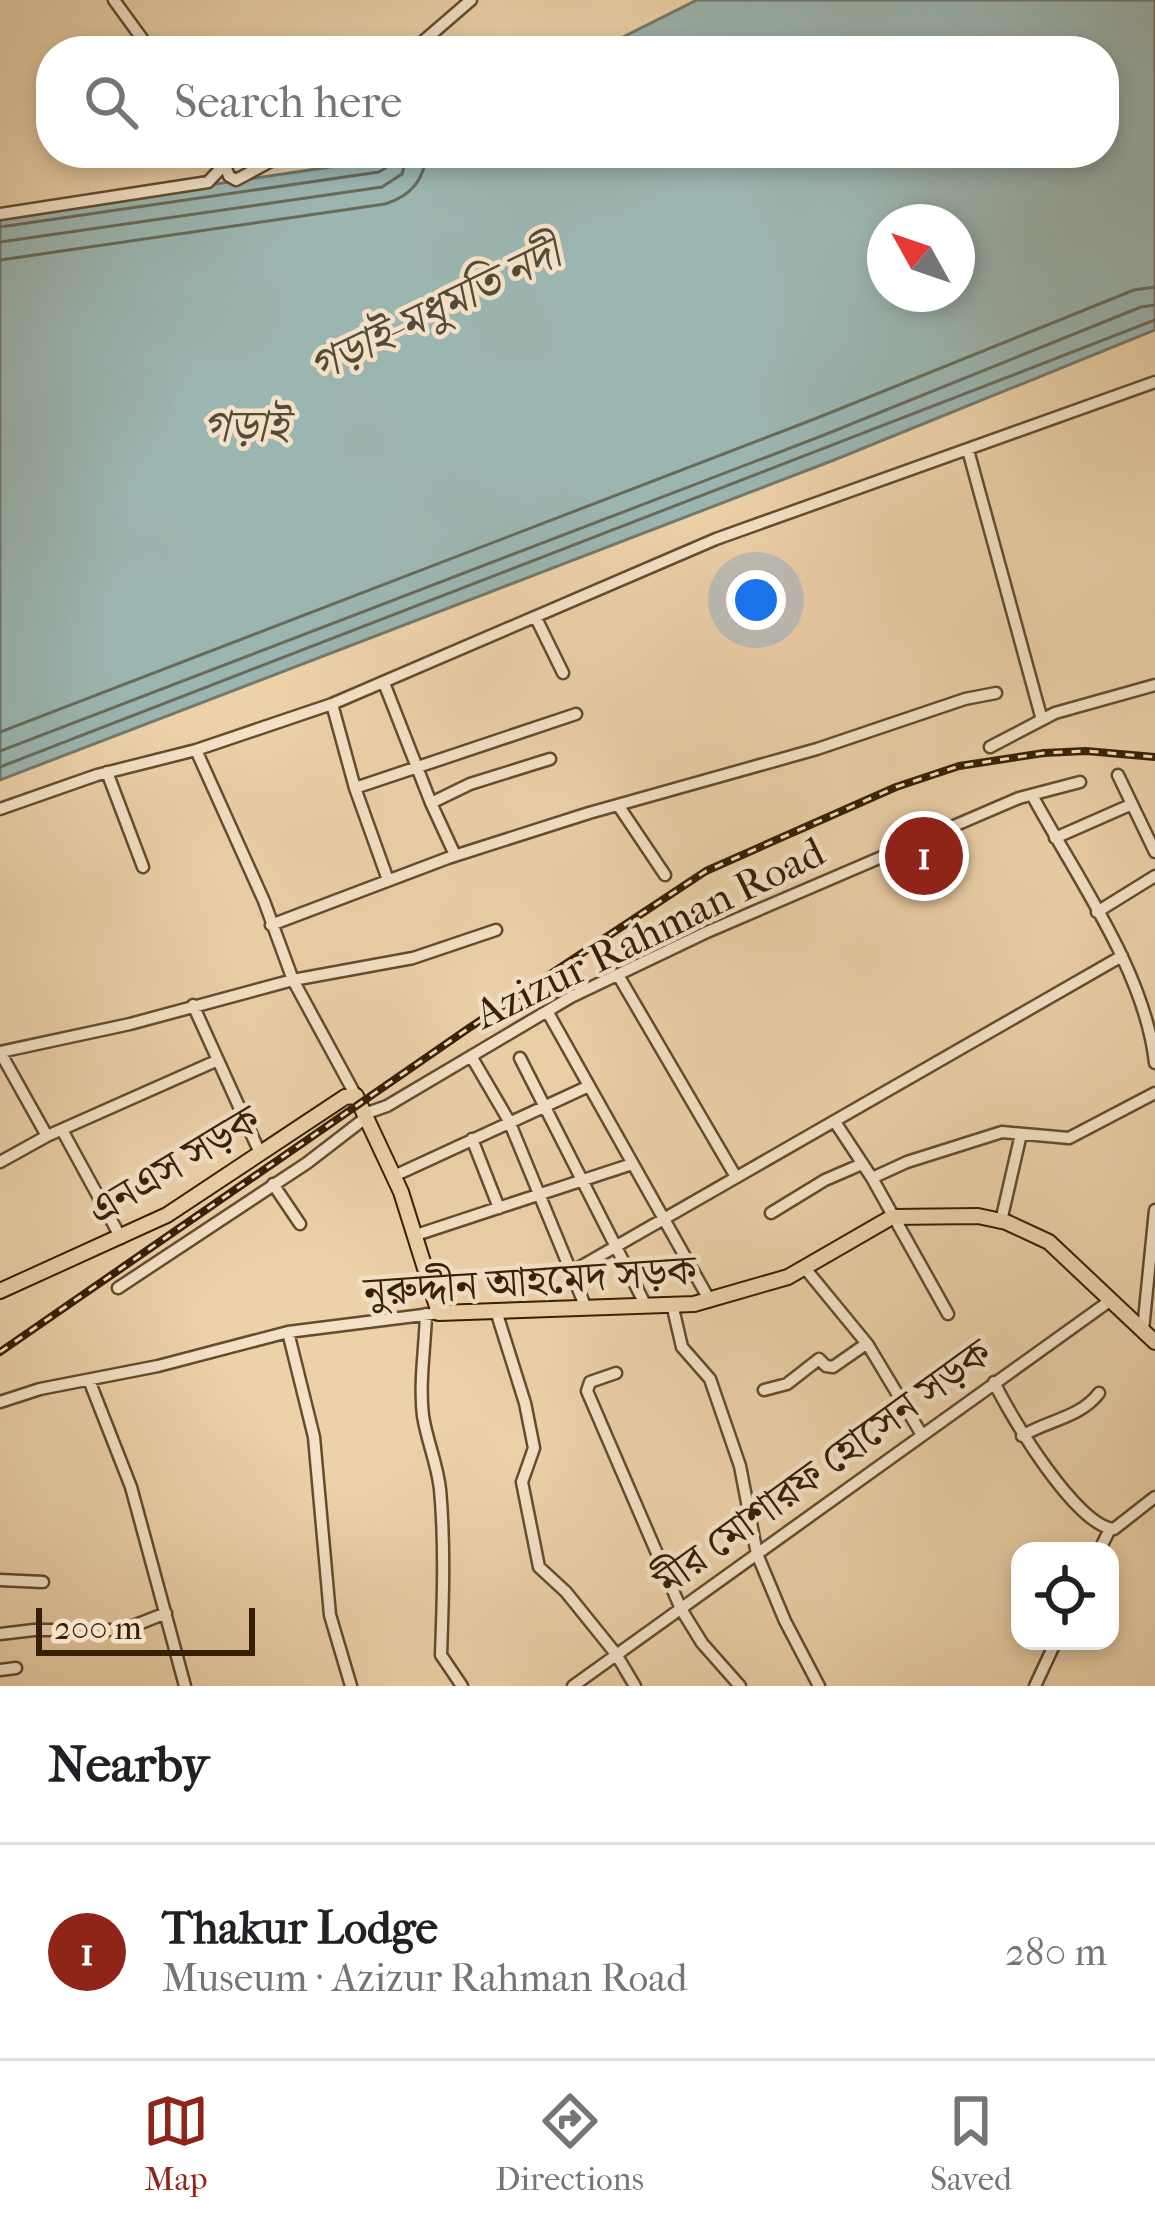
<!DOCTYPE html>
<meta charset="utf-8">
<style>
body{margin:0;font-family:"IM FELL French Canon","Noto Serif Bengali",serif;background:#f6f6f6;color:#202124}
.controls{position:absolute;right:36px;bottom:36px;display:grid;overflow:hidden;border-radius:24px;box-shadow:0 6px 18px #0003}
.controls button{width:108px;height:108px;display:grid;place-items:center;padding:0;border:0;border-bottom:3px solid #e0e0e0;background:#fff;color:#202124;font:60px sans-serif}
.compass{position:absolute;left:867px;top:204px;width:108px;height:108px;border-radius:50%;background:#fff;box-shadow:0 6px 18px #0003;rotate:310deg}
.scale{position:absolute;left:36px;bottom:30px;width:219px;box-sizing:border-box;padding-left:12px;border:6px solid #361f04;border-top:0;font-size:33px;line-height:42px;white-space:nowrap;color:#361f04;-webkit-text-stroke:9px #f3e1c7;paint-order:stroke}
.you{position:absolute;left:756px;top:600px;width:42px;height:42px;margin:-30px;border:9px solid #fff;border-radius:50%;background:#1a73e8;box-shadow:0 0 0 18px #1a73e833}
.badge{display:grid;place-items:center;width:78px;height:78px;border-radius:50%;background:#8f2418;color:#fff;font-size:39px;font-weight:700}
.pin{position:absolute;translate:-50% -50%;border:6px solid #fff;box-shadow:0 3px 12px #0006}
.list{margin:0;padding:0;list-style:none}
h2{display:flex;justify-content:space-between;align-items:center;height:156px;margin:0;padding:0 48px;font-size:51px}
h2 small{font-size:39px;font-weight:400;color:#757577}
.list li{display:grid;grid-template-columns:78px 1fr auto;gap:36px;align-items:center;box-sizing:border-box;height:216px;padding:0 48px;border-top:3px solid #e0e0e0}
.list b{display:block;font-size:45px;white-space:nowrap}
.list p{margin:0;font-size:39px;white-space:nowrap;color:#757577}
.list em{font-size:39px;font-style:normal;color:#757577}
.icon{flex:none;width:66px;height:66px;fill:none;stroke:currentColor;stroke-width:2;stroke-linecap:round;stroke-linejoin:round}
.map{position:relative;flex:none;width:1155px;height:1686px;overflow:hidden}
.search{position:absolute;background:#fff;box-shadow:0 6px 18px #0003;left:36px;right:36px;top:36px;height:132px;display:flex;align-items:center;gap:30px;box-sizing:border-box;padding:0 42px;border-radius:48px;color:#757577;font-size:45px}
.sheet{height:372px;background:#fff}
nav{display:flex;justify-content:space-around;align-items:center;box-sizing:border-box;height:168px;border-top:3px solid #e0e0e0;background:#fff;font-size:33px;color:#757577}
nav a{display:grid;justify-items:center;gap:6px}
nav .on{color:#8f2418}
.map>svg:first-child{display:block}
.water{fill:#9bb5b0;stroke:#73796b;stroke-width:3;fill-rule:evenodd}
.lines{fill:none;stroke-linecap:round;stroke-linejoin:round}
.shore{stroke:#686a5a;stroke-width:3}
.minor-casing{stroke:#644c2d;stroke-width:15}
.major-casing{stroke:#361f04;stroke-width:18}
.minor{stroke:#f3e1c7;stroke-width:10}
.major{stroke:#edd1a9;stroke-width:14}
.rail-casing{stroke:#361f04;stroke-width:8}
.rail{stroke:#f3e1c7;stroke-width:3;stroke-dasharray:9;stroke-linecap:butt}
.labels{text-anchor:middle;stroke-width:9;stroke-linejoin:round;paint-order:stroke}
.street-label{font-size:42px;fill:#361f04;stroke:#f3e1c7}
.water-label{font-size:45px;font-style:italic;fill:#544c38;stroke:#f3e1c7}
</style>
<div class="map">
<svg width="1155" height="1686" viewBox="0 0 1155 1686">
<rect width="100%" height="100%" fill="#edd1a9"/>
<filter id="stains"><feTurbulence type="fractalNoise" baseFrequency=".00167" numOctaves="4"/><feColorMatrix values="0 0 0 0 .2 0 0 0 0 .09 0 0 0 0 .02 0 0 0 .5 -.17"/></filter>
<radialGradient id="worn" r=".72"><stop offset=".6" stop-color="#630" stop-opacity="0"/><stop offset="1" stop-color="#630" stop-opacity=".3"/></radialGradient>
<path class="water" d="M697,0h458v330l-321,130 -834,320v-564l377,-56 14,-7h713v-102h-509zM885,222h72v72h-72z"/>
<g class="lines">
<path class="shore" d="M0,227l379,-55 11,-7 3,-12
M0,242l382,-55 20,-13 6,-21
M0,260l385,-56c26,-8 40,-24 41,-51
M0,732l817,-314 317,-128 21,-3
M0,751l824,-316 317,-128 14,-2
M0,767l1155,-447"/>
<defs>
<path id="minor" d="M114,0l37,51
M412,51l59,-51
M220,153l9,23 7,4 50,-27
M0,214l208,-32 17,-18
M968,450l74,270
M536,618l27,55
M384,683l47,120 24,52
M332,704l23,84 33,92
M990,747l65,-34 100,-28
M196,750l68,151 29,79 63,116
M107,772l36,95
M1118,775l37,77
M355,788l221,-74
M1032,795c44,82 113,176 123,268
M431,803l39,-19 80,-25
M618,805l47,70
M0,809l97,-34 99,-25 136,-46 384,-165 439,-157
M1055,838l75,-33
M1097,912l58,-36
M271,925l177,-67 141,-45 228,-64 148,-50 31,-6
M618,975l118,202
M193,1005l67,148
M547,1011l163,290
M0,1052l130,-28 163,-44 120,-22 83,-28
M0,1052l47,84
M471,1056l38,65 77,187
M520,1058l126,248
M367,1113l20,-7 184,-109 136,-65 312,-134 61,-16
M835,1122l37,56 76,136
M62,1130l59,108
M472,1139l27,69
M0,1162l47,-26 169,-75
M394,1176l195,-90
M872,1178l35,-16 95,-30 67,6 86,-45
M273,1184l27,40
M771,1213l54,-33 37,-16
M1001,1221l20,-87
M416,1235l216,-71
M804,1267l64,78 54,90
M573,1271l549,-315
M118,1288l189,-125 61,-47
M672,1304l10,43 28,32 30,87 17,88 28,67 34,65
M496,1311l29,92 9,45 -12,34 17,85 27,25 50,62 19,32
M426,1314c-1,34 -7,69 -3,102 4,25 14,47 17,73 5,55 3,111 1,166l21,31
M1143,1330l12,-120
M288,1332l26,105 16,178 21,71
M616,1373l-26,9 -3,9 94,218 21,34 38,43
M89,1380l42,107 54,199
M994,1382c16,34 83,145 120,147l41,-32
M764,1390l23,-6 32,-25 7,7 7,1 33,-23
M0,1402l40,-13 118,-23 130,-34 151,-19
M1022,1436c26,-16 58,-18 77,-43
M1099,1551l10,-20
M0,1580l43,2
M0,1634l34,-4h89l43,-17
M0,1670l16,-2
M573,1686l538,-386
M1035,1686l21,-45"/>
<path id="major" d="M0,1291l167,-76 178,-118 11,-1 45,96 38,121 255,-9 94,-27 104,-60 86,-1 28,6 43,20 106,100"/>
</defs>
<use href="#minor" class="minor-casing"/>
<use href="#major" class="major-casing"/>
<use href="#minor" class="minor"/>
<use href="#major" class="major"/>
<defs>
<path id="rail" d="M0,1352l469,-324 237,-157 190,-84 63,-21 85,-13 42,-2 69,6"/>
</defs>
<use href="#rail" class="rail-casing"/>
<use href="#rail" class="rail"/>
</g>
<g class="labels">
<g class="street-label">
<text transform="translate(649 932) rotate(-26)" y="15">Azizur Rahman Road</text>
<text transform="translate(173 1164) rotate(-31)" y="15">এনএস সড়ক</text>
<text transform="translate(530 1280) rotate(-4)" y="15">নুরুদ্দীন আহমেদ সড়ক</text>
<text transform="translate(822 1466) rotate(-36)" y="15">মীর মোশারফ হোসেন সড়ক</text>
</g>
<g class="water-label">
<text transform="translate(434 309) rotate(-26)" y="16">গড়াই-মধুমতি নদী</text>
<text x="245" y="441">গড়াই</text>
</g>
</g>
<rect width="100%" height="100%" filter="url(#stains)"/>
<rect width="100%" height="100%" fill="url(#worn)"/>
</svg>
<div class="controls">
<button><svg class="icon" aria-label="locate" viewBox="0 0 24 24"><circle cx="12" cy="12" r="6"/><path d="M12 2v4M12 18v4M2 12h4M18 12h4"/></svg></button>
</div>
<svg class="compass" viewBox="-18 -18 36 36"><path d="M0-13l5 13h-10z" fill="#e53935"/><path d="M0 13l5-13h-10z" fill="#757577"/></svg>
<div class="scale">200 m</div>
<div class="you"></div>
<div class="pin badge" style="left:924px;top:856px">1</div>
<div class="search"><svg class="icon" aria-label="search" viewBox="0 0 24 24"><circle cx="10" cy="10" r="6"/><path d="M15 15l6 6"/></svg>Search here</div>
</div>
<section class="sheet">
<h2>Nearby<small></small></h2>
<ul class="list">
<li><span class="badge">1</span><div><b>Thakur Lodge</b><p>Museum · Azizur Rahman Road</p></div><em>280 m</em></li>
</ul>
</section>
<nav>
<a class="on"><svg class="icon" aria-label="map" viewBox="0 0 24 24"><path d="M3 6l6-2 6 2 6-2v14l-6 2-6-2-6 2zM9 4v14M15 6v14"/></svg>Map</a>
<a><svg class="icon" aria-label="directions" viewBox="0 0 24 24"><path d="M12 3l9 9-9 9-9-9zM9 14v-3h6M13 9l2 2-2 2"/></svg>Directions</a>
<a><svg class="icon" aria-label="saved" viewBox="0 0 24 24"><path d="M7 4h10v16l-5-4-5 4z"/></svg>Saved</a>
</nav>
